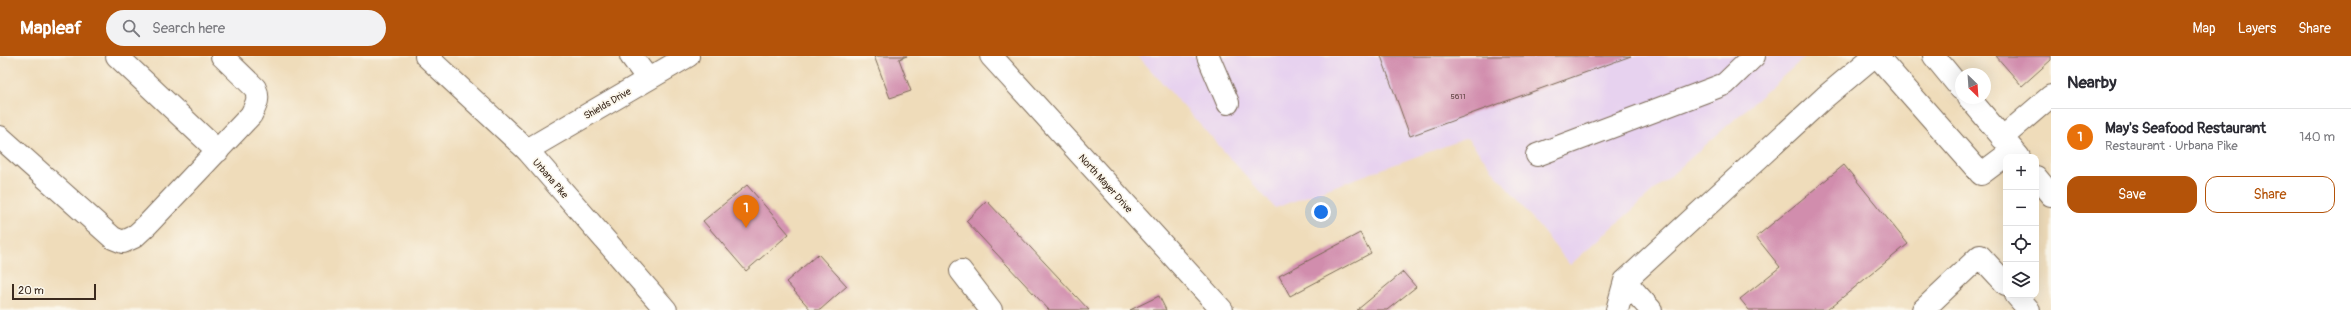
<!DOCTYPE html>
<meta charset="utf-8">
<style>
body{margin:0;font-family:Pangolin,sans-serif;background:#f2f2f3;color:#2b2b33}
.controls{position:absolute;right:12px;bottom:12px;display:grid;overflow:hidden;border-radius:8px;box-shadow:0 4px 16px #0002}
.controls button{width:36px;height:36px;display:grid;place-items:center;padding:0;border:0;border-bottom:1px solid #e1e1e2;background:#fff;color:#2b2b33;font:20px sans-serif}
.compass{position:absolute;left:1955px;top:12px;width:36px;height:36px;border-radius:50%;background:#fff;box-shadow:0 4px 16px #0002;rotate:155deg}
.scale{position:absolute;left:12px;bottom:10px;width:84px;box-sizing:border-box;padding-left:4px;border:2px solid #3b2a1e;border-top:0;font-size:11px;line-height:14px;white-space:nowrap;color:#3b2a1e;-webkit-text-stroke:3px #fbf7ec;paint-order:stroke}
.you{position:absolute;left:1321px;top:156px;width:14px;height:14px;margin:-10px;border:3px solid #fff;border-radius:50%;background:#1a73e8;box-shadow:0 0 0 6px #1a73e833}
.badge{display:grid;place-items:center;width:26px;height:26px;border-radius:50%;background:#b45309;color:#fff;font-size:13px;font-weight:700}
.pin{position:absolute;translate:-50% -33px;filter:drop-shadow(0 1px 2px #0008)}
.pin::after{content:'';position:absolute;top:21px;width:14px;height:12px;background:inherit;clip-path:polygon(0 0,100% 0,50% 100%)}
.list{margin:0;padding:0;list-style:none}
h2{display:flex;justify-content:space-between;align-items:center;height:52px;margin:0;padding:0 16px;font-size:17px}
h2 small{font-size:13px;font-weight:400;color:#7c7c81}
.list li{display:grid;grid-template-columns:26px 1fr auto;gap:12px;align-items:center;box-sizing:border-box;height:56px;padding:0 16px;border-top:1px solid #e1e1e2}
.list b{display:block;font-size:15px;white-space:nowrap}
.list p{margin:0;font-size:13px;white-space:nowrap;color:#7c7c81}
.list em{font-size:13px;font-style:normal;color:#7c7c81}
.actions{display:flex;gap:8px;padding:12px 16px}
.actions a{flex:1;padding:9px 0;border:1px solid #b45309;border-radius:12px;text-align:center;font-size:14px;color:#b45309}
.actions .main{background:#b45309;color:#fff}
.icon{flex:none;width:22px;height:22px;fill:none;stroke:currentColor;stroke-width:2;stroke-linecap:round;stroke-linejoin:round}
.map{position:relative;flex:none;width:2051px;height:254px;overflow:hidden}
header{display:flex;align-items:center;gap:24px;box-sizing:border-box;height:56px;padding:0 20px;background:#b45309;color:#fff}
header strong{font-size:19px}
nav{display:flex;gap:22px;margin-inline-start:auto;font-size:14px}
.search{width:280px;height:36px;background:#f2f2f3;display:flex;align-items:center;gap:10px;box-sizing:border-box;padding:0 14px;border-radius:22px;color:#7c7c81;font-size:15px}
main{display:flex}
aside{flex:1;background:#fff}
.map>svg:first-child{display:block}
.built{fill:#e7d2ef}
.building{fill:#d18dad}
.lines{fill:none;stroke-linecap:round;stroke-linejoin:round}
.minor-casing{stroke:#7a6855;stroke-width:24}
.major-casing{stroke:#7a6855;stroke-width:24}
.minor{stroke:#fff;stroke-width:22}
.major{stroke:#fff;stroke-width:22}
.labels{text-anchor:middle;stroke-width:3.5;stroke-linejoin:round;paint-order:stroke}
.number-label{font-size:8px;fill:#604342}
.street-label{font-size:10px;fill:#3b2a1e;stroke:#fbf7ec}
</style>
<header>
<strong>Mapleaf</strong>
<div class="search"><svg class="icon" aria-label="search" viewBox="0 0 24 24"><circle cx="10" cy="10" r="6"/><path d="M15 15l6 6"/></svg>Search here</div>
<nav><a>Map</a><a>Layers</a><a>Share</a></nav>
</header>
<main>
<div class="map">
<svg width="2051" height="254" viewBox="0 0 2051 254">
<rect width="100%" height="100%" fill="#fbf7ec"/>
<filter id="ink" filterUnits="userSpaceOnUse"><feTurbulence type="fractalNoise" baseFrequency=".025" numOctaves="2"/><feDisplacementMap in="SourceGraphic" scale="8" xChannelSelector="R" yChannelSelector="G"/><feConvolveMatrix kernelMatrix="1 2 1 2 8 2 1 2 1" color-interpolation-filters="sRGB"/></filter>
<filter id="wash" filterUnits="userSpaceOnUse"><feTurbulence type="fractalNoise" baseFrequency=".012" numOctaves="4" result="noise"/><feDisplacementMap in="SourceGraphic" scale="16" xChannelSelector="R" yChannelSelector="G"/><feGaussianBlur stdDeviation="0.9" result="paint"/><feColorMatrix in="noise" values="0 0 0 0 0 0 0 0 0 0 0 0 0 0 0 0 0 1.4 0 .05"/><feComposite in="paint" operator="in"/></filter>
<g filter="url(#wash)">
<rect width="100%" height="100%" fill="#efdcba"/>
<path class="built" d="M1138,0h668l-236,209 -103,-127 -192,70z"/>
<g id="blocks">
<path class="building" d="M874,0h33l-8,3 12,32 -21,7z
M1381,0h250l-221,80z
M1996,0h55v4l-29,26z
M1844,109l64,79 -81,66h-78l-9,-11 40,-32 -24,-30z
M747,129l42,49 -43,37 -43,-50z
M987,145l102,109h-40l-83,-89z
M1360,177l11,20 -81,43 -11,-20z
M818,198l29,32 -27,24h-9l-25,-28z
M1403,216l13,15 -29,23h-30z
M1159,240l7,14h-36z"/>
</g>
</g>
<g filter="url(#ink)">
<use href="#blocks" fill-opacity="0" stroke="#7a6855" stroke-width="1"/>
<g class="lines">
<defs>
<path id="minor" d="M117,0l101,95
M631,0l17,23
M991,0l231,254
M1208,0l20,47
M1877,0l104,118 32,-24
M1934,0l27,33
M1969,42l50,59
M0,81l113,101 10,4 11,-5 13,-12 104,-110c5,-10 9,-17 4,-27l-33,-32
M2002,82l49,-42
M527,94l161,-94
M1537,99l188,-71 29,-28
M2036,121l15,18
M961,215l30,39
M1625,225l26,29
M2016,239l13,15
M1617,254l8,-29 200,-184 49,-41
M1923,254l57,-54 26,28"/>
<path id="major" d="M426,0l101,94 139,160"/>
</defs>
<use href="#minor" class="minor-casing"/>
<use href="#major" class="major-casing"/>
<use href="#minor" class="minor"/>
<use href="#major" class="major"/>
</g>
</g>
<g class="labels">
<g class="number-label">
<text x="1458" y="43">5611</text>
</g>
<g class="street-label">
<text transform="translate(607 47) rotate(-30)" y="4">Shields Drive</text>
<text transform="translate(551 122) rotate(49)" y="4">Urbana Pike</text>
<text transform="translate(1106 127) rotate(48)" y="4">North Mayer Drive</text>
</g>
</g>
</svg>
<div class="controls">
<button>+</button>
<button>−</button>
<button><svg class="icon" aria-label="locate" viewBox="0 0 24 24"><circle cx="12" cy="12" r="6"/><path d="M12 2v4M12 18v4M2 12h4M18 12h4"/></svg></button>
<button><svg class="icon" aria-label="layers" viewBox="0 0 24 24"><path d="M12 4l9 5-9 5-9-5zM3 14l9 5 9-5"/></svg></button>
</div>
<svg class="compass" viewBox="-18 -18 36 36"><path d="M0-13l5 13h-10z" fill="#e53935"/><path d="M0 13l5-13h-10z" fill="#7c7c81"/></svg>
<div class="scale">20 m</div>
<div class="you"></div>
<div class="pin badge" style="left:746px;top:172px;background:#e8710a">1</div>
</div>
<aside>
<h2>Nearby<small></small></h2>
<ul class="list">
<li><span class="badge" style="background:#e8710a">1</span><div><b>May's Seafood Restaurant</b><p>Restaurant · Urbana Pike</p></div><em>140 m</em></li>
</ul>
<div class="actions"><a class="main">Save</a><a>Share</a></div>
</aside>
</main>
